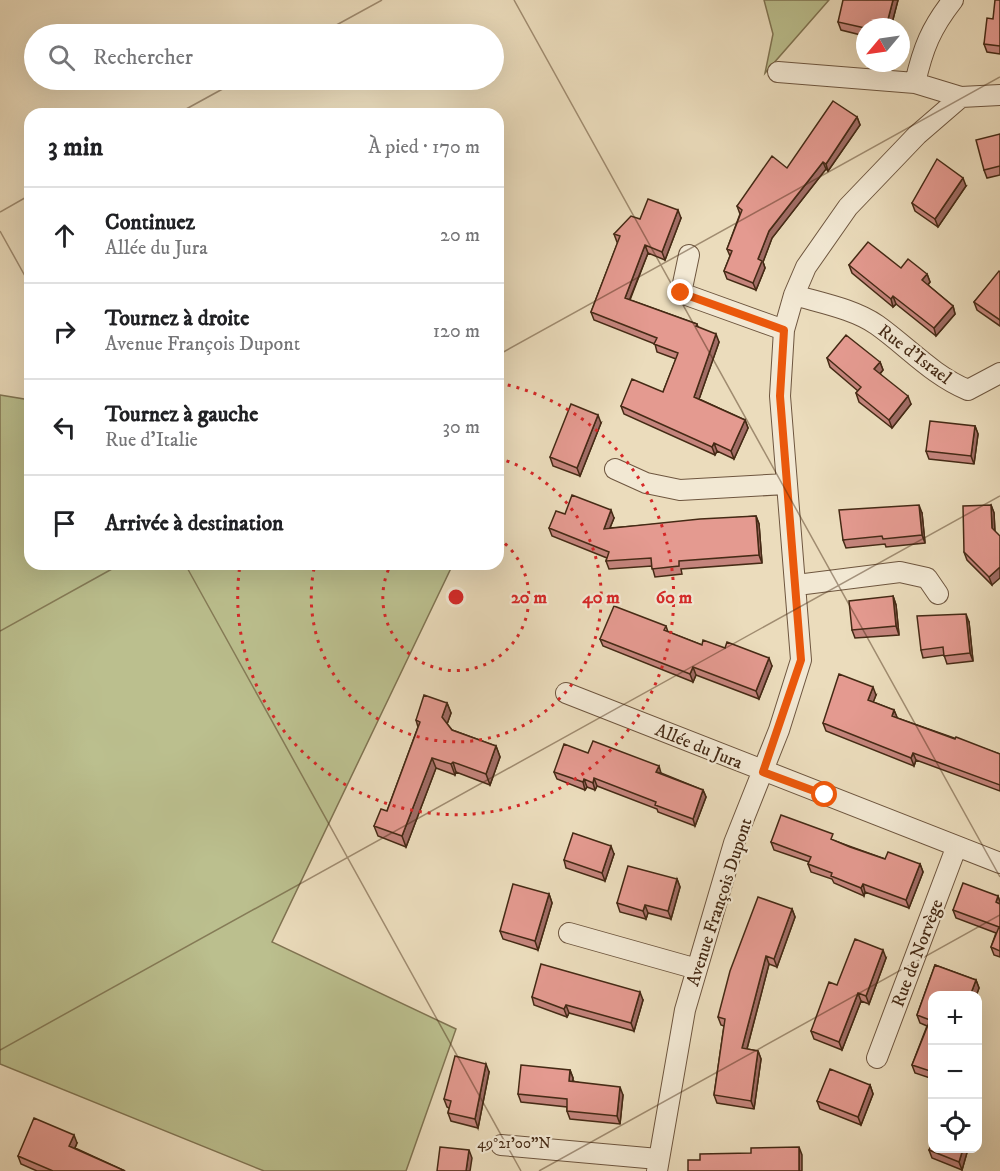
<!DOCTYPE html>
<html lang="fr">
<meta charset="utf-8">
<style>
body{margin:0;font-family:"IM FELL DW Pica",serif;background:#f6f6f6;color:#202124}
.controls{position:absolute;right:18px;bottom:18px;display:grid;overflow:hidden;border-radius:12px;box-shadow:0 6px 24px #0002}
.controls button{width:54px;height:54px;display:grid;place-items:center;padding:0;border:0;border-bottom:2px solid #e0e0e0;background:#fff;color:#202124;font:30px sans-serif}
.compass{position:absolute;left:856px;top:18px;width:54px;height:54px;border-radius:50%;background:#fff;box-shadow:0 6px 24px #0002;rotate:241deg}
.stop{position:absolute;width:18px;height:18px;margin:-14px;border:4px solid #ea580c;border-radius:50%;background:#fff}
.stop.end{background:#ea580c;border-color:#fff;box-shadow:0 2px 6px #0008}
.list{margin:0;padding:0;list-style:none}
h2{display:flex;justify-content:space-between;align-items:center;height:78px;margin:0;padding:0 24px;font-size:26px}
h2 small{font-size:20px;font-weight:400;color:#757577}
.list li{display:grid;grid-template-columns:39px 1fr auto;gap:18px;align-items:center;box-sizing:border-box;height:96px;padding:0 24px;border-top:2px solid #e0e0e0}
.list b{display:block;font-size:22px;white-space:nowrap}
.list p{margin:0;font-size:20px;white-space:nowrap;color:#757577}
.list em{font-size:20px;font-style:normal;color:#757577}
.icon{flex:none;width:33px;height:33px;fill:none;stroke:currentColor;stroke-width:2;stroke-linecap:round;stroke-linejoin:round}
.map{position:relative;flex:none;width:1000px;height:1171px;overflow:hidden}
.search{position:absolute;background:#fff;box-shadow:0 6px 24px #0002;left:24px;top:24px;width:480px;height:66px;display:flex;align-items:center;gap:15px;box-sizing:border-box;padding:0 21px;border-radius:33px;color:#757577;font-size:22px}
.panel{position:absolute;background:#fff;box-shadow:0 6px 24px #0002;left:24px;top:108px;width:480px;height:462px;border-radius:18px}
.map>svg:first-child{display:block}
.green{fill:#bbbf8e;stroke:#807452;stroke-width:1.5}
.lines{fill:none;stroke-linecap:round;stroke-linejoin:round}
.minor-casing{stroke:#6e563f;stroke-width:22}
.minor{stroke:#f2e8d3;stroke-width:20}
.wall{fill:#c4847c;stroke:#452a15;stroke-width:1.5}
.shaded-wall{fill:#a06c65;stroke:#452a15;stroke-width:1.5}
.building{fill:#e49a90;stroke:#452a15;stroke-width:1.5}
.route{stroke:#ea580c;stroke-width:8}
.ticks{fill:none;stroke:#452a15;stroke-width:1.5;stroke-opacity:0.45}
.ring{fill:none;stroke:#d62828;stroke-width:3;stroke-dasharray:3 6}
.labels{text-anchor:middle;stroke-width:4.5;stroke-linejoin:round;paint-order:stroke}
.street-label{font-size:18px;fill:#452a15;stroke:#f2e8d3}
.ticks-label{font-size:15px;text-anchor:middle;fill:#452a15;stroke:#f2e8d3;stroke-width:4.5;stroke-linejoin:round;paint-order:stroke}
.centre{fill:#d62828;stroke:#f2e8d3;stroke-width:3}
.ring-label{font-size:18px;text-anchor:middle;font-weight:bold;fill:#d62828;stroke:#f2e8d3;stroke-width:4.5;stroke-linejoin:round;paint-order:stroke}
</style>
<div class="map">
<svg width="1000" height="1171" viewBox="0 0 1000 1171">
<rect width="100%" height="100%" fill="#ebdcbc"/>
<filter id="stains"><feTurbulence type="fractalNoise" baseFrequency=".00333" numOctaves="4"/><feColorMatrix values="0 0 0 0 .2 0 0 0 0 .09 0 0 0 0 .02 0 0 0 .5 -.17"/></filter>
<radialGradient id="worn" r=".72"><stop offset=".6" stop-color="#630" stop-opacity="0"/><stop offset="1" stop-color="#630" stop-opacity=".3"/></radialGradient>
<path class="green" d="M764,0h65l-64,73 8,-39z
M0,395l30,5v164h423l-181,378 184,87 -50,142h-142l-264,-107z"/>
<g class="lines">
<defs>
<path id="minor" d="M953,0c-22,28 -30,48 -38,83l46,14
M778,72l137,11
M689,255l-8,38 103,37
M794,295c27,8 60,14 83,30 31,22 55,50 91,65l32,-17
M615,469l31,14 34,7 106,-6
M797,585l103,-13 27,6 11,16
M566,693l434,170
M569,933l128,36
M877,1058l79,-210
M501,1145l157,14
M657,1171l28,-161 12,-41 37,-126 45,-113 22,-70 -21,-264 4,-66 10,-35 12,-28 42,-60 69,-72 44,-38 39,-2"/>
</defs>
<use href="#minor" class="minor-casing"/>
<use href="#minor" class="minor"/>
</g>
<path class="wall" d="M898,0l-7,27h-26v9l-24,-6 -3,-8z
M1000,0v54l-13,-2 -3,-8 9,-25z
M857,117l3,8 -32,46 -2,-2 -54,69 -9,24 2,6 -9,22 -29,-11 -3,-8 6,-15 -3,-7 13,-35 -3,-8z
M1000,134v41l-13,3 -3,-8z
M966,186l-28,41 -23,-16 -3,-8z
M681,218l-16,42 -17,-7 -18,47 67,24 1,3 21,15 -20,57 46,21 3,8 -14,31 -17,-8 -2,4 -91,-41 -3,-8 42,-14 13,-33 -19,-7 -2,-8 -61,-24 -3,-8 27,-70h-1l-3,-8 26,-15z
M849,265l52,3 26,6 3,8 -2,3 25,21 2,8 -19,22 -40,-32 -3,3 -41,-34z
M1000,272v54l-23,-16 -3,-8z
M827,358l53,4 3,8 -3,4 31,30 -19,24 -33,-26 -3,-9 2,-2 -28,-24z
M601,423l-21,53 -27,-10 -3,-9z
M975,426l3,8 -4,30 -45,-5 -3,-8z
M991,505l3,8 1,18 -3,54 -25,-25 -3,-8z
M922,513l3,30 -39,4 -1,-3 -39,4 -3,-8z
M565,514l49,4 -4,10 146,-12 3,8 3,39 -81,6 1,5 -27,3 -3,-11 -43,3 -3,-8 1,-3 -55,-22 -3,-8z
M893,596l3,9 3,30 -44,3 -3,-8z
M969,622l4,39 -26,3 -3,-9 -21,3 -2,-8z
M666,626l2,6 34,13 23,3 47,18 -13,33 -63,-24 -3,7 -90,-36 -3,-7z
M876,695l-3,7 21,8 3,8 103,36v37l-84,-31 -2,6 -88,-35 -3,-8z
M447,703l4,10 -4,11 5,6 44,16 4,11 -10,28 -34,-13 -1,3 -19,-7 -30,79 -28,-11 -4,-10 13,-15 31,-84 -2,-7z
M588,753l73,20 42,17 3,7 -11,29 -37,-14 -1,-3 -60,-23 -2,4 -8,-3 -2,3 -28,-11 -3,-7z
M835,841l50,18 35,5 3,8 -14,36 -44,-16 -1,4 -30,-13 -2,-4 -21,-7 -3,-8 1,-2 -35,-12 -3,-8z
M614,854l-9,27 -39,-13 -2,-8z
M677,879l3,8 -9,32 -23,-6 -2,6 -26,-7 -3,-9z
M549,894l3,9 -14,47 -35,-11 -3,-8z
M998,896l2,6v55l-6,-2 -3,-8 5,-14 -40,-15 -3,-8z
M792,909l3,8 -18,50 -8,-3 -22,85 11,2 3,8 -7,50 -37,-6 -3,-8 10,-69 -3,-1 -3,-8z
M886,958l-17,46 -8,-3 -19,49 -28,-11 -3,-8 26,-46z
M935,965l41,15 3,8 -3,8h-43v83l-18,-6 -3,-8 15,-39 -7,-3 -3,-8z
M532,997l111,3 -9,31 -65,-18 -2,4 -33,-12z
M570,1070l3,8v3l50,14 -3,29 -50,-5 -3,-8v-4l-46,-5 -3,-8z
M489,1072l-11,56 -27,-7 -3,-8 1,-5 -2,-1 -3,-8z
M870,1085l3,9 -12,31 -41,-16 -3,-8z
M77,1143l-2,5 50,23h-88l-16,-7 -3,-8z
M933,1149h35l-6,21 -30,-12 -3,-8z"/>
<path class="shaded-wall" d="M893,0h5l-7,27h-5z
M857,117l3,8 -32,46 -2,-7z
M823,162l3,7 -54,69 -9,24 2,6 -9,22 -3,-7 5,-24 11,-28z
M963,178l3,8 -28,41 -3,-8z
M678,210l3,8 -16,42 -3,-8z
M645,245l3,8 -21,53 -2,-8z
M927,274l3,8 -5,6 -3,-8z
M893,296l3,8 -3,3 -2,-8z
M953,306l2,8 -19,22 -2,-8z
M716,334l3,8 -22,63 -3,-8z
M880,362l3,8 -6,7 -3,-8z
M908,396l3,8 -19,24 -3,-8z
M598,415l3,8 -21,53 -3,-8z
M745,420l3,8 -14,31 -3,-8z
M975,426l3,8 -4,30 -3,-8z
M714,443l3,8 -2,4 -3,-8z
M919,505l3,8 3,30 -3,-8z
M991,505l3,8 1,24 -3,-9z
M611,510l3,8 -8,19 -2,-8z
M756,516l3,8 3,39 -3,-8z
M1000,567v11l-8,7 -3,-8z
M893,596l3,9 3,30 -3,-9z
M966,614l3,8 4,39 -3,-8z
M769,658l3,8 -13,33 -3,-8z
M693,667l3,8 -3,7 -3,-8z
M873,687l3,8 -5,13 -3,-8z
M447,703l4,10 -5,14 -4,-10z
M894,710l3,7 -2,7 -3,-8z
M496,746l4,11 -10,28 -4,-11z
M913,753l3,7 -2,6 -3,-8z
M432,758l4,10 -30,79 -4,-11z
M453,762l3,10 -1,3 -4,-11z
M659,766l2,7 -5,-1z
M594,778l3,8 -2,4 -2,-7z
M584,779l3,8 -2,3 -2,-8z
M703,790l3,7 -11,29 -2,-7z
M611,846l3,8 -9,27 -3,-8z
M920,864l3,8 -14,36 -3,-8z
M677,879l3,8 -9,32 -3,-8z
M863,884l2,8 -1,4 -3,-8z
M549,894l3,9 -14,47 -3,-9z
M998,896l2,6v4l-4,-4z
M645,905l3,8 -2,6 -3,-8z
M792,909l3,8 -18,50 -3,-8z
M883,950l3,8 -17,46 -3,-8z
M766,956l3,8 -24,92 -3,-8z
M976,980l3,8 -3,8h-6z
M640,992l3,8 -9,31 -3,-8z
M858,993l3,8 -19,49 -3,-8z
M566,1005l3,8 -2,4 -3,-8z
M758,1051l3,8 -7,50 -3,-8z
M486,1064l3,8 -11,56 -3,-9z
M570,1070l3,8 -1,11 -3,-8z
M870,1085l3,9 -12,31 -3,-8z
M620,1087l3,8 -3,29 -3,-8z
M74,1135l3,8 -5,11 -3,-8z
M799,1147l3,8v16h-3z
M963,1149h5l-6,21 -3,-8z
M469,1150l3,8 -2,13h-4z"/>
<path class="building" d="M843,0h50l-7,27h-21v1l-27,-6z
M995,0h5v46l-16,-2 3,-26 6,1z
M833,101l24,16 -31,47 -3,-2 -54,69 -11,28 4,2 -9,22 -29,-12 8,-20 -5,-2 15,-39 -5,-4 35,-50 15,12z
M1000,134v32l-16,4 -8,-30z
M937,159l26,19 -28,41 -23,-16z
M648,199l30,11 -16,42 -17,-7 -20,53 72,26 -1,2 20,8 -22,63 51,23 -14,31 -17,-8 -2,4 -91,-41 11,-27 31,13 15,-39 -24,-9 3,-6 -66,-26 29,-76 -6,-2 17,-18 9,3z
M868,242l33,26 7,-9 19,15 -5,6 31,26 -19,22 -41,-32 -2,3 -42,-34z
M999,271l1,1v48l-26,-18z
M846,335l34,27 -6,7 34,27 -19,24 -33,-27 5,-6 -34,-29z
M571,404l27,11 -21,53 -27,-11z
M930,421l45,5 -4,30 -45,-5z
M572,495l39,15 -7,19 96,-10 56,-3 3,39 -80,6v5l-27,3 -1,-11 -45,3 3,-9 -60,-24 7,-17 9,3z
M919,505l3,30 -39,4 -1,-3 -39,4 -4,-30z
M991,505l1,23 8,8v31l-11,10 -25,-25 -1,-46z
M893,596l3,30 -44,4 -3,-29z
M614,606l52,20 -2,4 38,15 1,-5 22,8 2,-6 42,16 -13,33 -63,-24 -3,7 -90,-35z
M966,614l4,39 -26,3 -1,-9 -22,3 -4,-34z
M839,674l34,13 -5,13 26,10 -2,6 63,23 1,-2 44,17v31l-87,-32 -2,5 -88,-35z
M424,695l23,8 -5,14 10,13 44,16 -10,28 -33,-12 -2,2 -19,-6 -30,78 -28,-10 7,-17 6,2 33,-89 -4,-2z
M593,741l66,25 -3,6 47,18 -10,29 -38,-14 1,-3 -62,-24 -1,5 -9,-4 -1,3 -29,-10 10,-28 24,9z
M781,815l52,19 -2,5 19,8 35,12 3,-7 32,12 -14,36 -43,-16 -2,4 -30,-12 1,-3 -24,-9 3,-7 -40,-15z
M573,833l38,13 -9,27 -38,-13z
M628,866l49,13 -9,32 -23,-6 -2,6 -26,-8z
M963,883l35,13 -2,6 4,2v47l-9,-4 8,-20 -46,-17z
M513,884l36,10 -14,47 -35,-10z
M758,897l34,12 -18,50 -8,-3 -24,92 16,3 -7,50 -37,-6 11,-76 -7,-2 12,-46z
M855,939l28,11 -17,46 -8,-3 -19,49 -28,-11 18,-49 8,3z
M541,964l99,28 -9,31 -65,-18 -2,4 -32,-12z
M935,965l41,15 -6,16h-37v76l-21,-7 18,-45 -13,-5z
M455,1056l31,8 -11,55 -27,-6 3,-12 -7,-2z
M521,1065l49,5 -1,11 51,6 -3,29 -50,-5v-12l-49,-5z
M830,1069l40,16 -12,32 -41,-16z
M34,1118l40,17 -5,11 56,25h-72l-35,-15z
M933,1140v9h30l-4,13 -30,-12z
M440,1147l29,3 -3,21h-29z
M799,1147v24h-111v-11h12v-6l51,-1v-5z"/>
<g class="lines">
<path class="route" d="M681,293l103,37 -4,66 21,264 -38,112 62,23"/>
</g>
<path class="ticks" d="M514,0l486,877M320,34l62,-34M177,114l62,-34M0,212l30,-17M0,231l30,54M498,355l502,-278M185,564l336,607M0,631l121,-67M0,1050l1000,-554M539,1171l461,-256"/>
<g class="ring">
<path d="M498 538A73 73 0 1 1 391 564"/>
<path d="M498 458A145 145 0 1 1 315 564"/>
<path d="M499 383A218 218 0 1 1 240 565"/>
</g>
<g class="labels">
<g class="street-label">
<text transform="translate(915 354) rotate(37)" y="6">Rue d'Israel</text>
<text transform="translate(699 746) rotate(22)" y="6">Allée du Jura</text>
<text transform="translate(719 902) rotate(-72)" y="6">Avenue François Dupont</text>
<text transform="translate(917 953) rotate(-69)" y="6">Rue de Norvège</text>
</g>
</g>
<g class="ticks-label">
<text x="514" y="1148">49°21'00"N</text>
</g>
<circle cx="456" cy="597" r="9" class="centre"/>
<g class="ring-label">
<text x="529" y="603">20 m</text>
<text x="601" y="603">40 m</text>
<text x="674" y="603">60 m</text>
</g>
<rect width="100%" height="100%" filter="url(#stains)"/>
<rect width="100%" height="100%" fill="url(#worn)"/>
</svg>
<div class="controls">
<button>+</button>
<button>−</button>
<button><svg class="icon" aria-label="locate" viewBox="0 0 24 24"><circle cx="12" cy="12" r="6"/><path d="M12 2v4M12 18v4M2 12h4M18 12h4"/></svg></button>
</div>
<svg class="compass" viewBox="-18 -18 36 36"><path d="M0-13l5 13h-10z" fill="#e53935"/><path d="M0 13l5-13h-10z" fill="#757577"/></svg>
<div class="stop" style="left:825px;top:795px"></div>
<div class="stop end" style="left:681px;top:293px"></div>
<div class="search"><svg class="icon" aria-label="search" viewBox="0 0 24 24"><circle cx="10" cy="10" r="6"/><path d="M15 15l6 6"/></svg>Rechercher</div>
<section class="panel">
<h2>3 min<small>À pied · 170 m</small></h2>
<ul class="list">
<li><svg class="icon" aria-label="ahead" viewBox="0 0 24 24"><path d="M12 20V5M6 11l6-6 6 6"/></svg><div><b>Continuez</b><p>Allée du Jura</p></div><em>20 m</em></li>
<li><svg class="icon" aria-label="right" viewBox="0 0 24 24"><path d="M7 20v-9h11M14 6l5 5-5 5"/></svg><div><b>Tournez à droite</b><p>Avenue François Dupont</p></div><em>120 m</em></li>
<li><svg class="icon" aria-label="left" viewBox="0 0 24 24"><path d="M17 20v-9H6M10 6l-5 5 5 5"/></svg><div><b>Tournez à gauche</b><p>Rue d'Italie</p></div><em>30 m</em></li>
<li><svg class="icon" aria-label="arrive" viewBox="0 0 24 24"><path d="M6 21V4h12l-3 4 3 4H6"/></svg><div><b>Arrivée à destination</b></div></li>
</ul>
</section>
</div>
